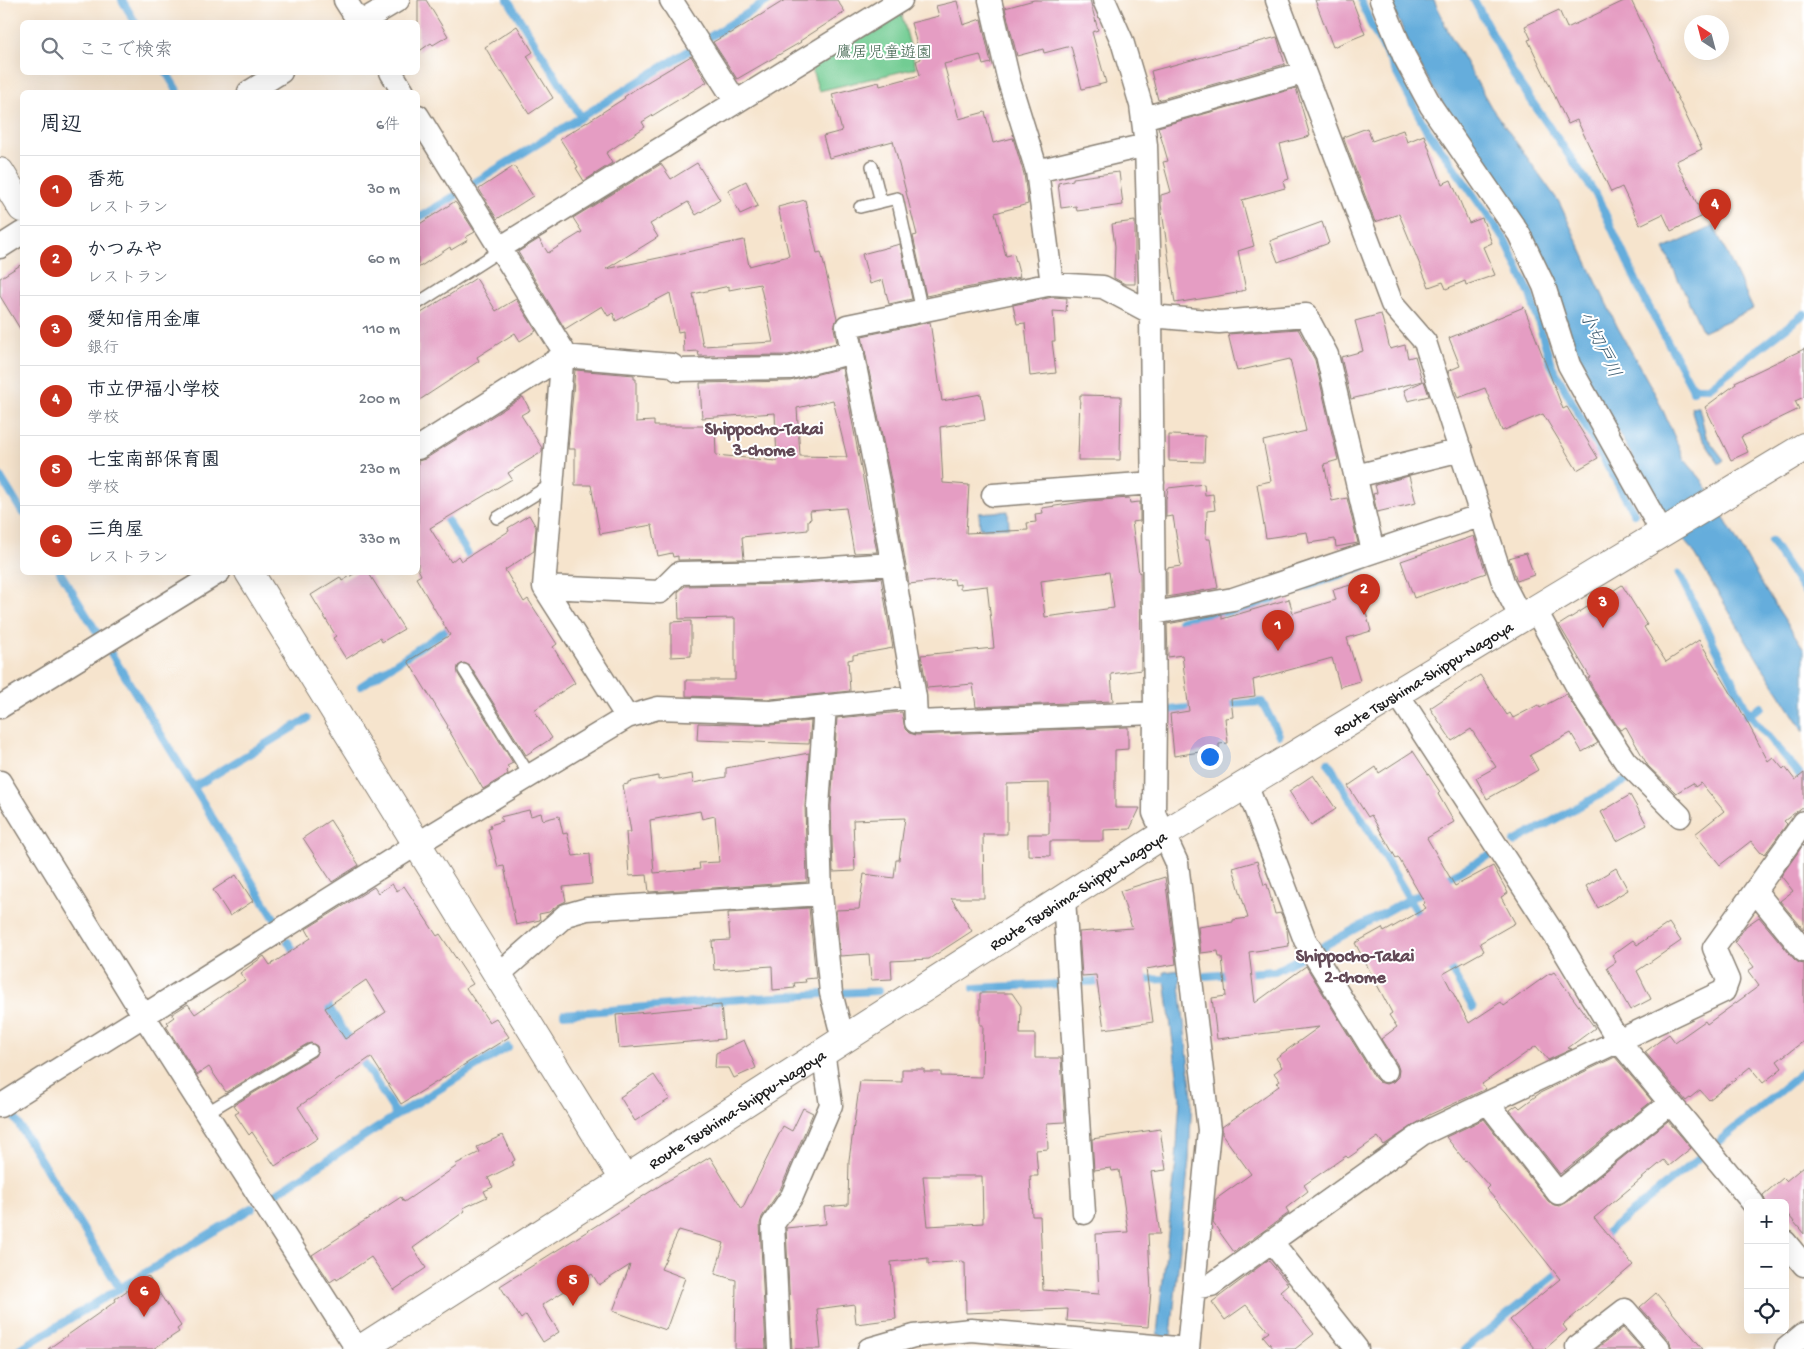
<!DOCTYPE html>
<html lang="ja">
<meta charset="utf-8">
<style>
body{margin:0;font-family:"Gochi Hand","Klee One",sans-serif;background:#f6f6f7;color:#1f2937}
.controls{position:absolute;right:15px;bottom:15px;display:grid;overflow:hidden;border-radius:8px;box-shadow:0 5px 20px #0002}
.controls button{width:45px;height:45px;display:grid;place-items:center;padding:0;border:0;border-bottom:1px solid #e0e1e3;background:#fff;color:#1f2937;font:25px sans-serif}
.compass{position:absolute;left:1684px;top:15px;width:45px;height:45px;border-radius:50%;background:#fff;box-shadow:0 5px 20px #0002;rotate:324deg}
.you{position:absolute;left:1209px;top:756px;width:18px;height:18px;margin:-12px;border:4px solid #fff;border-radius:50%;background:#1a73e8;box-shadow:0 0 0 8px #1a73e833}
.badge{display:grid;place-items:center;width:32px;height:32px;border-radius:50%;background:#c8321e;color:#fff;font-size:16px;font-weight:700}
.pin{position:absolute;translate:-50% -41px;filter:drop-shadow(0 1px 2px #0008)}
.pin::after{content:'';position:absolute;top:26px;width:18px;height:15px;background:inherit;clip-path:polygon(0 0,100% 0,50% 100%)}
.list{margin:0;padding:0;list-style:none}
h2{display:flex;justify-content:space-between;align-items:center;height:65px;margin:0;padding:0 20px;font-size:21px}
h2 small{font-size:16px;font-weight:400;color:#747a83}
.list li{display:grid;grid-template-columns:32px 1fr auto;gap:15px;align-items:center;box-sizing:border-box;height:70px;padding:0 20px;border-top:1px solid #e0e1e3}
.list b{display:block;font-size:19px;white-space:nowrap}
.list p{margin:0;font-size:16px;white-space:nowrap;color:#747a83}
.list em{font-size:16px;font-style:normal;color:#747a83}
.icon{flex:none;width:28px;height:28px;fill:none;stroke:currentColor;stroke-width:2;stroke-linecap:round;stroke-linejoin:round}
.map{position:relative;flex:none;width:1804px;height:1349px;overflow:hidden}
.search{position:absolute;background:#fff;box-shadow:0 5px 20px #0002;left:20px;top:20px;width:400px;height:55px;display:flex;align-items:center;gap:12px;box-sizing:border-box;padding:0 18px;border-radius:8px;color:#747a83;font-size:19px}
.panel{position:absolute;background:#fff;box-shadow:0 5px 20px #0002;left:20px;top:90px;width:400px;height:485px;border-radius:8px}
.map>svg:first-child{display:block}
.green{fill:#72cc93;stroke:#477458}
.water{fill:#65addc;stroke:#40647c}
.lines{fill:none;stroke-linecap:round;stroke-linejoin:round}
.stream{stroke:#65addc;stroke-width:8}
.building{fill:#e59dc3;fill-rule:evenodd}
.service-casing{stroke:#898074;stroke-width:14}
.minor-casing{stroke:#898074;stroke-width:25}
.tertiary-casing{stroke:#898074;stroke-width:30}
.secondary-casing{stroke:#898074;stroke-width:30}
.service{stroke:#fff;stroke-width:11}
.minor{stroke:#fff;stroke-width:22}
.tertiary{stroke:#fff;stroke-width:28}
.secondary{stroke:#fff;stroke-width:28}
.labels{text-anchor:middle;stroke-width:4;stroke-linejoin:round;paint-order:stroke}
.park-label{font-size:16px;fill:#3e624c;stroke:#fff}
.street-label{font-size:16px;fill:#1c1c1c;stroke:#fff}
.water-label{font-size:18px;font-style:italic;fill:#3d5d72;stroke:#fff}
.neighbourhood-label{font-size:18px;font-weight:bold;fill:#624956;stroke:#fff}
</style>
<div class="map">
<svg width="1804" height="1349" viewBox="0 0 1804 1349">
<rect width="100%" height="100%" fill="#fff"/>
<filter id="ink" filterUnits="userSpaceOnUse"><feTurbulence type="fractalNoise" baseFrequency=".02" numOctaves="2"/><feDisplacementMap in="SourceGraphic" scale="10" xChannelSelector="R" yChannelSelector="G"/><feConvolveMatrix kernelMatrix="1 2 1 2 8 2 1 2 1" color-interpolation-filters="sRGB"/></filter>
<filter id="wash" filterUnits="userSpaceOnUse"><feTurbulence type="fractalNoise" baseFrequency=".0096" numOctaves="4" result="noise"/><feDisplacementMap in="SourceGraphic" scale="20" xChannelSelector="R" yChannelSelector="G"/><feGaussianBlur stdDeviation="1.12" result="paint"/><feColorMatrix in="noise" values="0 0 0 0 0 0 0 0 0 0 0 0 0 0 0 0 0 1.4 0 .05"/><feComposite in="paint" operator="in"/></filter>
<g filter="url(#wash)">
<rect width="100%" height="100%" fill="#f6e4cd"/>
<path class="green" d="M901,12l15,56 -97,23 -8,-24z"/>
<path class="water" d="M1389,0h45l14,31 43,76 68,95 58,124 41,73 26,60 18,21 64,111 38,58v83l-46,-72 -65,-109 -36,-41 -5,-19 -72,-126 -42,-115 -14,-29 -71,-100 -38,-65z
M1714,226l39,83 -50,23 -39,-83z
M1691,407h8l7,29 18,24 -5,4 -22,-34z
M1008,511l1,16 -29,2 -1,-16z
M1181,970l-1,15 12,111 -3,64 -18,176 -3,-1v14l-10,-6 3,-8 -4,-1 19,-173 4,-63 -16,-126z"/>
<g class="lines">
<path class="stream" d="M122,0l13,22
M508,0l73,117
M1361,0l9,23 54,102 81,115 25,54 21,70 83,149
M1474,0l41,77 82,119 47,102 48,89 1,4
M708,38l61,-38
M166,72l12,20
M474,183l216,-133
M418,218l37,-22
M1692,387h17l95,-73
M0,476l22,36
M441,510l33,54
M1771,541l33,50
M60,572l38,62
M1679,574l70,140 55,66
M1181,621l65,-13 119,-42
M109,650l167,271
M361,686l93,-61
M1222,705l40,-3 17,33
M1170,710l28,-3
M1745,716l16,-9
M1328,762l94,158
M194,787l113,-68
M1514,842l115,-63
M1442,881l51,-28
M288,942l10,15
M1322,947l106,-58
M1447,962l26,46
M1205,976l70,-5 27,-14
M1138,980l32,-1
M1081,982l25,-1
M974,988l86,-4
M837,993l41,-2
M324,999l28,45
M564,1014l164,-14 95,-6
M358,1054l39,61
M11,1112l109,177
M1718,1142l86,-71
M269,1198l128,-83 111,-68
M1600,1238l101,-82
M20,1349l232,-141
M1465,1349l99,-81"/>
</g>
<g id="blocks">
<path class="building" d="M418,0h8l22,36 -15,9 -2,-2 -13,9z
M785,0h52l8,12 -45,29 1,1 -64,37 -24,-37 16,-9 1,1z
M1034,0h56l8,30 -6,2 14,51 -24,6 -11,-43 -27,7 -1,-4 -26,7 -12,-48z
M1315,0h37l13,34 -32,13z
M1626,0h5l71,149 -26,12 27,55 -32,15 -8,-17 -23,11 -18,-38 -11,5 -34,-72 -9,4 -40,-84 3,-1 -6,-13 34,-16 8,18z
M957,1l6,24 18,-6 10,44 -8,2 -3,-10 -36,9 15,55 26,-7 8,31 20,-5 11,36 4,30 -33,9 11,43 8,-2 6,23 -94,19 -13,-60 4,-1 -24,-94 -64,17 -6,-22 19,-5 -10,-37 47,-12 1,4 40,-11 -4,-14 5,-2 -10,-36 28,-7 -3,-10z
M517,26l16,26 -6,4 26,42 -24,16 -27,-43 -2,1 -15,-25z
M1277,37l8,27 -127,36 -7,-29z
M691,56l16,26 -65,40 3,5 -39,26 6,10 -28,18 -8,-13 2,-1 -18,-28 65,-41 -1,-1 10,-7z
M1296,88l14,48 -30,8 9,35 -6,2 2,7 -43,12 12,46 -16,5 8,39 -10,2 1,1 -62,10 -14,-99v-9l10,-3 -8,-30 5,-1 -10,-34z
M1367,128l5,13 31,-11 4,12 17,-7 18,49 9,-4 18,43 13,-5 10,25 -9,4 12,28 -29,10 -1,-4 -19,8 -3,-7 -14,5 -30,-73 -24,8 -32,-85z
M697,163l23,37 -24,15 -8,-13 -38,22 8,13 -52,32 138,-29 5,26 40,-10 -11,-49 27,-7 12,53 4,-1 16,66 -3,10 3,15 -49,12 -89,1 -1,-5 -14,1 -1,-21 -5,1 -8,-39 -54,28 -3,-8 -5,3 -6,-10 -37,23 -47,-77 21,-13 9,14 34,-21 -9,-14 88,-54 10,15zM760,284l13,58 -70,4 -10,-52 36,-8v4z
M514,166l19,30 -36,23 -18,-30z
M1119,172l4,33 -46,6 -1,-5 -15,2 -3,-25 15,-3v-2z
M746,181l12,25 -18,8 -12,-24z
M454,202l2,1 19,29 -9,5 2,3 -17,10 -1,-3 -32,21v-43z
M1135,221v63h-10l-11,-6 1,-32 -3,-22z
M1322,222l7,21 -51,19 -8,-21z
M900,244l12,55 -23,5 -6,-24 -13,4 -8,-30z
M22,264v68l-22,-36v-18z
M476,278l20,33 20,-12 20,32 -16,10 -5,-8 -38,24 2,4 -61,40v-86z
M1053,297l14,1 -1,14 -13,-1 2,30h-3l4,32 -26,3 -5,-53 -8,1 -4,-19z
M1524,307l39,102 4,-2 31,51 -21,12 -34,-56 -41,17 -17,-43 -27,10 -10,-27 12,-5 -11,-28z
M1381,314l9,35 15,-4 3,13 7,-2 7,25 -71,18 -10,-42 22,-6 -8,-30z
M930,322l12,79 39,-7 4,26 -45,7 3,56 26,2 -3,48 62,-3 -1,-7 9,-1 -1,-8 8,-1 -1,-5 47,-7 40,-3 1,5 10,-1v19l-8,1 7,51 1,-1 1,98 -30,4 2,27 -137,6 -3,-23 -46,4 -6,-33 73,-7 -7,-62 -27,3v-5l-5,1 -1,-6 -45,5 -16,-94 -31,-154zM1109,572l5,36 -69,9 -4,-36z
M1298,329l17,31 23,100 -14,4 8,37 15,-3 11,45 -22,4 -1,-8 -26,4 -2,-11 -41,6 -9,-54 14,-3 -8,-40 43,-10 -16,-72 -53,12 -9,-37z
M1804,349v48l-9,4 4,8 -58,28 7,15 -17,8 -26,-53 31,-23 -1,-2z
M842,368l35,184 -23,1 -8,-45 -36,3 1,8 -3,1v10l-66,7 2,22 -66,1v-4l-5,1 -1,-4 -14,3 -6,-31 -52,9 -9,-49h-16v-36h-7l7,-79 59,5v4h2v43l18,-1v5h61l1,29 61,6 -2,-48 -73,5 -2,-35 90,-2zM833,400l14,57 -47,-1 -3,-48z
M1424,381l5,15 -21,5 -4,-11z
M1080,395l41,1 -1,64h-42z
M523,397l7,13 -9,5 21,33v4l-34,21 4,6 -82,49 21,34 7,-6 3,5 48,-30 -1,-3 21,-13 7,12 -2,24 -29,19 19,32 4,-3 29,45 -4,3 22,36 -41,27 18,28 -26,17 -56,-89 -6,-3 -6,3v8l55,89 -6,3 2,3 -2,2 1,3 -25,15 -36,-62 1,-1 -40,-65 42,-26 -34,-57 5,-3 -3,-6v-108l7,-2z
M1169,435l36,1 -1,26 -35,-1z
M1409,476l7,27 -39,9 -4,-18 4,-1 -2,-8z
M1204,484l1,11 8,-1 2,16 -8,1 -1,28h4l8,49 -51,9v-29l14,-2 -8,-50 -7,1v-18l2,-11z
M1474,536l12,37 -72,25 -13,-37z
M1526,553l8,22 -17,6 -8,-23z
M357,572h11l36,57 -22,13 -2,-4 -34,21 -13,-21 3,-2 -25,-41 29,-18 2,4z
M881,578l12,70 -40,7v4l-5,1 2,31 -79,8 -85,-3v-16h49v-62l-56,1 -1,-27 7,-6 103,-2z
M1358,583l13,48 -24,7 13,43 -20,6 -8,-29 -79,22 2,16 -24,3 2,18 -8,1 3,25 -9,1v5l-45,7 -4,-42 19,-3 -7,-56 -14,2 -1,-33 55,-10v5l67,-20 4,14 43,-13 -3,-10z
M1622,585l25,40 -3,2 22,35 33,-22 38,63 31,58 5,-4 10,12 2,-2 10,13 9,-7v33l-20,15 3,3 -22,30 -2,-2 -2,1 -10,-12 -31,24 -25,-31 29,-23 -23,-28 -6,4 -2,-4 -17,10 -28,-27 -22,-39 -6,3 -25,-38 -7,-14 2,-1 -31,-52z
M691,621v35l-20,1v-35z
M1480,675l27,40 3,-2 3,5 25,-13 2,3 26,-14 32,49 -16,9 -11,-19 -41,22 8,15 -51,29 -11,-21 20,-11 -25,-38 -19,12 -22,-33z
M902,712l3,17 4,4 7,2 212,-8v22l-13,1v58h25l-10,21 -26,1v11h-54v15l-22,-1v-21h21v-51l-42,1v50h-24l1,64h-33l21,33 -43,28 -38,2 1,18 -21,1 -2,-26 -29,2 -4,-46 23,-1 5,-35 30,4 2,-18h3l6,-42 -52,2 2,51 -22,1 -2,-66 6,-88z
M811,721l-2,23 -112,-4 1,-17 73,2z
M1413,751l27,41 -2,2 16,28 -27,16 28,48 38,-20 15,27 -7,4 14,26 -35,20 4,8 -41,23 26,49 32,-21 3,4 46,-33 1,1 3,-2 41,56 -27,20 4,1 -24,11 -12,-14 -54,38 4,5 -57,26 -45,30 -6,-8 -30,21 -2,-2 -42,29 4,6 -22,17 3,5 -55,39 -21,-29 1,-9 3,-3 -2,-3 1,-9 35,-25 -29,-40v-7l57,-41 -2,-3 3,-2 -6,-8 8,-6 -6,-9 43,-31 -102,12 -5,-41 14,-2 -4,-39h-3l-1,-6 -17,2 -3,-26 35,-5v-2l15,-2 -15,-50 24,-7 7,24 3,-1 8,30 6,-1 6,17 2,16 -40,6 6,51 51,-37 69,112 4,4 7,2 7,-2 5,-5 1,-7 -2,-6 -16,-25 16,-12 -8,-12 3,-2 -37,-70 27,-15 2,4 42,-24 -3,-4 2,-1 -27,-46 -2,1 -25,-43 -3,2 -20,-31 28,-19 3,6z
M809,753l-4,53 2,76 -158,10 -2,-17 -18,1 -3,-44h5l-8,-47 5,-1v-2l30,-6v4l34,-6 1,9 33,-6v-9zM700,811l2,8 13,-3 4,46 -20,1 1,6 -46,4 -4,-53z
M1313,775l23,34 -25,16 -22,-34z
M1630,795l17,30 -30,16 -16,-29z
M529,810l2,6 10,-3 2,7 16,-4 4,18 4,-1 6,23 17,-2 2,30 -29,3 3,14 -8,4 -9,7 -10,2 1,6 -24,5 -12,-59 -6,1 -10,-38 3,-1 -1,-3 13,-4 -3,-4z
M330,820l29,45 -27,17 -29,-44z
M1803,845l1,1v84l-24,-29 13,-10 -12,-15z
M1616,868l12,22 -30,18 -12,-22z
M236,875l17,26 -23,15 -17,-26z
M1165,877l11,87 -30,5 7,53 -49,7 -8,-54 -14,1 -3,-44 53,-4 -12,-37z
M392,884l5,7 7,-5 33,50 3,-2 33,50 -7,4 23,34 7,-4 13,19 -108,67 -30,-47 -73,50 20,31 -43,28 -23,-34 -3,3 -14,-21 4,-2 -5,-7 81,-49 3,-6 -1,-4 -6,-3 -4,1 -81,48 -17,-25 -12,8 -31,-49 3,-2 -2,-2 7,-5 -2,-3 16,-10 7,10 50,-34 -5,-7 24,-17 6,9 41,-27 -5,-9 68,-42 4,6zM366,980l20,32 -41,27 -20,-31z
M809,908l7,70 -11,1 1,3 -12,1 1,5 -22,2 -1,-24 -58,4 -2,-29 18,-1 -2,-27z
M1759,917l35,42 5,4 5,1v77l-27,20 5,7 -19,15 -13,-16 -41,33 -9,-10 -14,11 -41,-49 24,-18 6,8 30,-21 2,3 52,-38 -11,-15 6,-4 -19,-25 11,-16z
M1669,923l12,18 -44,30 14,28 -21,11 -23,-42 9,-6 -4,-7 21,-15 4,5z
M980,993h32l9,13 -1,28h15v24h26l4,64 -18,1 1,26 -12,1 2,26h-8l2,40h8l3,74 56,4 -3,-60 32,-2 -9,-62 -7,1 -1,-3 -17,2 -2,-31 68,-10 6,41 -15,2 9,62h-12l3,57 -3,36 -81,-6 1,-12 -102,4 -1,-50h-2v-2l-35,3v-6l-37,4 5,57 -40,5 -2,-20 -37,5 4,40h-29l-6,-121 40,-4 -2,-17 24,-2 1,-45 11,-79 42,1v-13h22v3h17v4l41,1 1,-52h-3zM923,1176h59l1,47 -55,3z
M721,1005l3,34 -105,9 -3,-33z
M744,1040l12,28 -22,10 -5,-10h-14l1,-15z
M1615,1057l37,44 -92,73 -50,-64 7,-5 3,3 20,-15z
M654,1075l16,24 -35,22 -15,-24z
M803,1108l10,5 -33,77 -18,27 -2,7 6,125h-31l1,-69 -21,-6 9,-31 -45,-13 -18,39 24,9 -19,52 -53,-19 17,-46 -31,20 -7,-11 -50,31 17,27 -16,10 -17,-27 -5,4 -21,-33 164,-103 19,-11 1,1 26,-16 32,52 41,-83 9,5z
M1484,1119l64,82 6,4 6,1 6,-3 102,-82 23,27 -22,18 -5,-6 -70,58 39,47 -70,60 4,5 -22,19h-10l-25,-29 50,-41 -53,-67 -21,-23 3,-3 -23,-26 -1,1 -19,-24z
M503,1135l12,25 -3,2 2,3 -26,13 5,9 -9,4 3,6 -24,11 2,3 -52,37 13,20 -32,22 -23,-33 -34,23 -1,-2 -6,4 -18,-27 89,-58 3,5 53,-36 -1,-2 24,-12 -3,-5z
M1804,1166v68l-19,-23v-8h-19l-3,-8 20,-17 3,3z
M1268,1260l20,24 -8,7 34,43 -19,15h-21l-11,-13 6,-4 -23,-27 -21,15 -13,-18z
M148,1276l33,50 -4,3 2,3 -26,17h-105l68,-48 -1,-2z
M1656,1293l47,56h-31l-3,-9 -29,-33z
M1623,1328l19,21h-46z"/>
</g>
</g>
<g filter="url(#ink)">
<use href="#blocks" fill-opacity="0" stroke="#898074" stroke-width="1"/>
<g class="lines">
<defs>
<path id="service" d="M872,166l9,36
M860,207l37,-9 25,113
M418,303l83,-53
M497,518l55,-34
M464,670l66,106
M206,1113l105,-63"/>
<path id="minor" d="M345,0l14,22
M671,0l65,102
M990,0l19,81 28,90 15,113
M1104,0l18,41 19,64 5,40 5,171 4,397 -1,100 23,50 32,267 -21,219
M1277,0l115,304 33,38 79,243 17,33
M1381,0l23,56 27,50 88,128 25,52 25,79 93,167
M361,22l37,-22
M391,72l12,20
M249,92l32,-20
M418,116l145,234 -19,237 83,130
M1143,118l160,-45
M1037,171l109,-26
M0,247l22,-14
M500,248l401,-248
M1150,312l-47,-25 -51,-3 -205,42 33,166 35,205 1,25 239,-9
M1151,316l68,6 87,-7 21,40 46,196
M418,448l145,-92 109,9 6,5 112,-2 63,-16
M1356,476l105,-26
M993,495l160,-12
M544,587l116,5 19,-19 109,-2 104,-7
M1535,609l49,90 41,62 55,55
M1154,613l79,-14 249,-84
M1397,693l162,249 59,98 135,163
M825,706l-7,100 3,88 10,99 12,46
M0,707l219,-135
M0,782l144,234 213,333
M1246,784l59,156 81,131
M1755,891l49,60
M1064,898l20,315
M498,975l68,-60 21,-6 234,-15
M1488,1103l70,90 112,-90
M0,1106l417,-262 210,-127 31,-9 113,4 144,-15
M1271,1241l86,108
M1785,1242l19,23
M1194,1288l17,-3 211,-151 302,-143 4,-11 -14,-32 90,-126
M779,1349l-6,-125 19,-28 39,-91 -8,-53
M869,1349l45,-13 57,-6 217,19
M1579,1349l-2,-2 48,-37 34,39
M1786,1349l18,-15"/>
<path id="tertiary" d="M0,172l22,36
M249,572l375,607"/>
<g id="secondary">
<path id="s1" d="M361,1349l803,-515 640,-387"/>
</g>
</defs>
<use href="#service" class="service-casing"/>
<use href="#minor" class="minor-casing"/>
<use href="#tertiary" class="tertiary-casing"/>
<use href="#secondary" class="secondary-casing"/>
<use href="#service" class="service"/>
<use href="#minor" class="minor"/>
<use href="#tertiary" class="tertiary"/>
<use href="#secondary" class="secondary"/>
</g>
</g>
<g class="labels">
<g class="park-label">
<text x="884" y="57">鷹居児童遊園</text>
</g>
<g class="street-label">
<text dy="6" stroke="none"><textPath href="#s1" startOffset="1256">Route Tsushima-Shippu-Nagoya</textPath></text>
<text dy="6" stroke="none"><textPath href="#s1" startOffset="851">Route Tsushima-Shippu-Nagoya</textPath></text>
<text dy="6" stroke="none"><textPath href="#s1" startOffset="446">Route Tsushima-Shippu-Nagoya</textPath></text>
</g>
<g class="water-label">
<text transform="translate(1601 344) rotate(64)" y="6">小切戸川</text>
</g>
<g class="neighbourhood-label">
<text x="764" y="434">Shippocho-Takai<tspan x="764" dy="21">3-chome</tspan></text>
<text x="1355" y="961">Shippocho-Takai<tspan x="1355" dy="21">2-chome</tspan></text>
</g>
</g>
</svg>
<div class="controls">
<button>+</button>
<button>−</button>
<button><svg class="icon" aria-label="locate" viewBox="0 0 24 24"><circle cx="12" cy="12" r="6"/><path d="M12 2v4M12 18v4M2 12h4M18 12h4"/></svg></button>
</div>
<svg class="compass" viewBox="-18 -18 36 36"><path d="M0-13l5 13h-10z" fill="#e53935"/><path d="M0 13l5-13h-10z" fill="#747a83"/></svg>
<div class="you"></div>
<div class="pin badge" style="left:1278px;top:651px">1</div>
<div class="pin badge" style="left:1364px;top:615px">2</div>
<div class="pin badge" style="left:1603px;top:628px">3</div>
<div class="pin badge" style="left:1715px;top:230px">4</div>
<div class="pin badge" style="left:573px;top:1306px">5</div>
<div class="pin badge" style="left:144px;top:1317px">6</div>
<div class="search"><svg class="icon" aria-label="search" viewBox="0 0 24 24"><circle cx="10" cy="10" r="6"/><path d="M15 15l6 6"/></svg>ここで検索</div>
<section class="panel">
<h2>周辺<small>6件</small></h2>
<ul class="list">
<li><span class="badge">1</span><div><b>香苑</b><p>レストラン</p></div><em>30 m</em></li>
<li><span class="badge">2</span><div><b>かつみや</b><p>レストラン</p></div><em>60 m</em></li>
<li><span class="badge">3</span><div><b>愛知信用金庫</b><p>銀行</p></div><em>110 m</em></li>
<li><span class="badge">4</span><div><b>市立伊福小学校</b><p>学校</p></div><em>200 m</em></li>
<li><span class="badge">5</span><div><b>七宝南部保育園</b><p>学校</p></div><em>230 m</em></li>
<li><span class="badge">6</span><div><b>三角屋</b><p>レストラン</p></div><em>330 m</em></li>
</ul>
</section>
</div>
